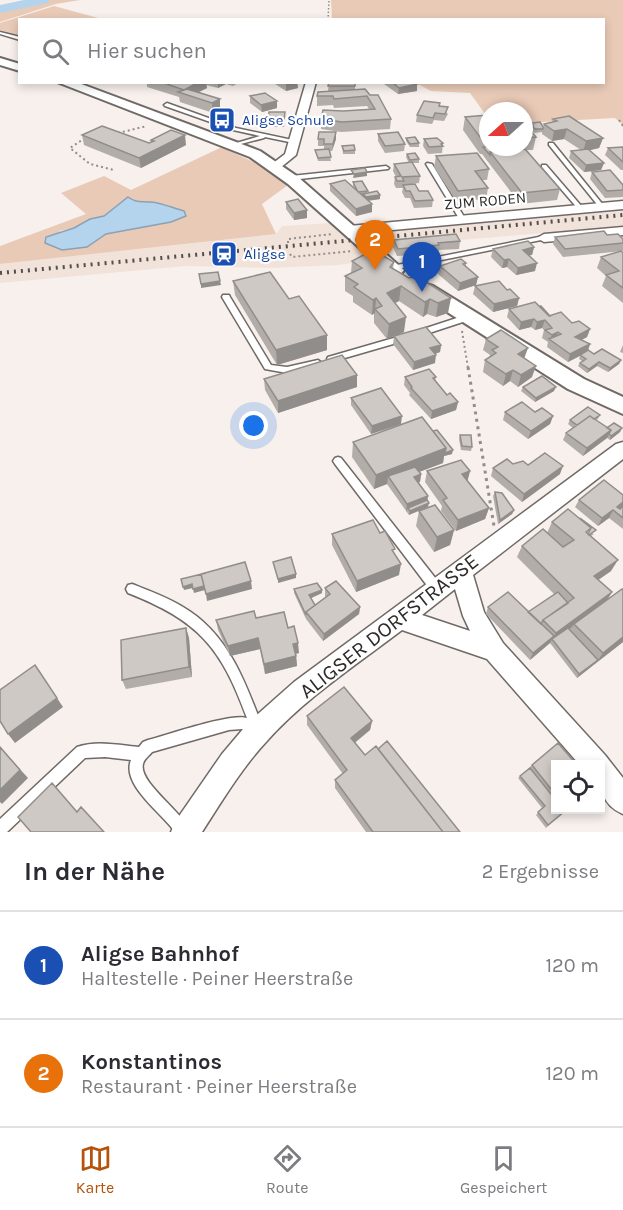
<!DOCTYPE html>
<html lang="de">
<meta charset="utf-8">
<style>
body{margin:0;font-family:Karla,sans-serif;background:#f7f7f7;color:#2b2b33}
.controls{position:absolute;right:18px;bottom:18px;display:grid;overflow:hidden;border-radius:0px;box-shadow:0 3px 9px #0003}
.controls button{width:54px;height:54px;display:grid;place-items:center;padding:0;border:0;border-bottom:2px solid #e1e1e2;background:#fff;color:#2b2b33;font:30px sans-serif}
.compass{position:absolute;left:479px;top:102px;width:54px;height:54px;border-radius:50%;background:#fff;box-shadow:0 3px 9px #0003;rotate:249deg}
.you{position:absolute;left:254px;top:426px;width:21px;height:21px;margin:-15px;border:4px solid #fff;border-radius:50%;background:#1a73e8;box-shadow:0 0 0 9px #1a73e833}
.badge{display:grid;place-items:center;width:39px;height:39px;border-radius:50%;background:#b45309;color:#fff;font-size:20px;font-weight:700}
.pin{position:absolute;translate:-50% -50px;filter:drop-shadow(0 2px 3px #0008)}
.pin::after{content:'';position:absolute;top:32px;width:21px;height:18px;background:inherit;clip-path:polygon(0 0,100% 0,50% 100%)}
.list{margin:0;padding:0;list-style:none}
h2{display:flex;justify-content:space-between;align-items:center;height:78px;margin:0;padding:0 24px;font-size:26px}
h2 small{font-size:20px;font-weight:400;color:#7c7c81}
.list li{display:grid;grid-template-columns:39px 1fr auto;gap:18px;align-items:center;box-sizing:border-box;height:108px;padding:0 24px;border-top:2px solid #e1e1e2}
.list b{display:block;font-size:22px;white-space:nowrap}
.list p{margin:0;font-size:20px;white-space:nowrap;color:#7c7c81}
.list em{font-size:20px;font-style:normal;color:#7c7c81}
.icon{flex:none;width:33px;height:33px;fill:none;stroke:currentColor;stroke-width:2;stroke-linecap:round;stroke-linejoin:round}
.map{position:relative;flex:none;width:623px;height:832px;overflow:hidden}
.search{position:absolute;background:#fff;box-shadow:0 3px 9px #0003;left:18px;right:18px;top:18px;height:66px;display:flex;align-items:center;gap:15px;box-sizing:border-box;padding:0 21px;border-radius:0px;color:#7c7c81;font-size:22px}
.sheet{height:294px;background:#fff}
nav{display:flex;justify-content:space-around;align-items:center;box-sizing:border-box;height:84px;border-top:2px solid #e1e1e2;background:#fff;font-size:16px;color:#7c7c81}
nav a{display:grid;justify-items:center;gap:3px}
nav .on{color:#b45309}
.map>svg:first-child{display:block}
.built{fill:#f1e3da}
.green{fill:#e9cab7;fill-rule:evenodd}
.water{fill:#b4d4ee;stroke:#8ca1b3;stroke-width:1.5}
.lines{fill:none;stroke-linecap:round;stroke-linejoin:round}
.river{fill:#b4d4ee;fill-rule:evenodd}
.service-casing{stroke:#706a67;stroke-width:3}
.minor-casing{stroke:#706a67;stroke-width:3}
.tertiary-casing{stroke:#706a67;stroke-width:4}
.path-far2{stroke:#938e8c;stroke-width:1.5;stroke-dasharray:1.5 2;stroke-linecap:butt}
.path-far1{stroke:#938e8c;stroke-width:2;stroke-dasharray:2 3;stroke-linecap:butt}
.path{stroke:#938e8c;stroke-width:3;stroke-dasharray:3 4.5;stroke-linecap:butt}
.service{fill:#fff;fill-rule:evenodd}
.minor{fill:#fff;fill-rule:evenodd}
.tertiary{fill:#fff;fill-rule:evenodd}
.rail{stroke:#534f4e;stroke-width:4;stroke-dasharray:2 5;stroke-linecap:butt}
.wall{fill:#b2ada9}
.shaded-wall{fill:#918d8a}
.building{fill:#cfc9c5;stroke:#918d8a;stroke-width:1.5}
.labels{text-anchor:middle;stroke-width:4.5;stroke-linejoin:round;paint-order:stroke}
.far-transit-label{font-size:15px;fill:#164399;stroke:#fefefe;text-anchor:start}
.far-street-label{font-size:15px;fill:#2d2a29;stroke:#fefefe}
.near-street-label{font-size:21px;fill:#2d2a29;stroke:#fefefe}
</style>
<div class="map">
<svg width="623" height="832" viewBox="0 0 623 832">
<rect width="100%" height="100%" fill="#f7f0ec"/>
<path class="built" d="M623,209v17l-232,20 -17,14 -36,5 -66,3 -86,-2 -186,17v-19l276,-30 6,-8 49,-3 52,9z"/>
<path class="green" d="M47,0h33l-24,4 -56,18v-12z
M331,0h292v125l-8,-7 -91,5v-12h-36v7l-18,-25 -39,-2 -15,-8 188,-1v-62l-272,-1z
M54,6l48,13 -82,1 -1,16 -19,-6v-7z
M222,147l42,20 24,18 -26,19 14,30 -276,30v-18l86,-32 -25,-21 43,-17 27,14zM150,202l34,9 2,5 -15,6 -65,12 -19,13 -28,-16 15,-3 16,-9 14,-3 14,-12z"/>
<path class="water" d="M128,197c8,6 13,4 23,5 11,1 22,6 33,9l2,5 -15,6 -65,12 -19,13 -25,3 -17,-7 1,-6 28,-9 16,-9 14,-3z"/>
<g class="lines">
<path class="river" d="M24,0h25l-1,3 -48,10v-8z"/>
<defs>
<path id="service" d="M0,32l20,5v3l-20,-6z
M167,103l69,25 61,13 -3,2 -29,-6 -1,1 -31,8v-2l27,-8 -27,-6 -68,-24 -1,-1z
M549,143h4l51,63v2h-4l-51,-63z
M427,163l5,1 34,56 -1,1 -5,-1 -34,-56z
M542,165h4l37,43v2h-4l-37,-43z
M386,166l3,2 -1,1 -97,11 -3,-2 3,-2z
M544,236l2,1v2l-154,31 -4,-2 4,-2z
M223,295h6l1,2 41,68 16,2 31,-7 4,3 -1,2 -34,8 -22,-4 -43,-72z
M466,315h6l1,2 -1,2 -52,17 -3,1 -4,-3 1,-2z
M404,335l3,1 1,2 -1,2 -76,22 -4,-3 1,-2z
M338,457l3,1 99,126 2,4 -2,4 -4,1 -4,-1 -97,-128 -2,-3 2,-3z
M132,584c18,7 35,13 51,23 45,26 63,76 80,122l-2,6 -5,1 -14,-7 -13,1 -77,22c-3,4 -8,7 -9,12 -5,18 40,48 48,68h-16c-13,-19 -54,-47 -44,-72l-26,-3 -20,1 -78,74h-7v-13l77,-72c19,-7 42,-2 62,0l4,-5 5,-2c20,-5 82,-27 99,-22 -26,-71 -48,-97 -119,-125l-2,-4 2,-4z"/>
<path id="minor" d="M306,82h10l-20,73 -16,13h-8v-4l13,-10z
M623,201v8l-274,25 -7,-4 7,-4z
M623,227v8l-79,7 -7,-4 7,-4z
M623,442v17l-150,116 11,37 19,31 102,112 18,23v36c-23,-10 -23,-28 -23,-50h-21l-92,-105 -85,-29c-46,35 -98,69 -136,112 -25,27 -44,59 -64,90h-31l4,-10 47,-68 27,-32 45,-40 322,-238zM455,589l8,27 7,15 -48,-16z"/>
<path id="tertiary" d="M0,58l20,6v7l-20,-6z
M57,82h19l184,69 38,26 106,93 -3,4h-12l-101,-90 -38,-27z
M426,284l7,2 151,93 39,18v17l-55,-25 -149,-95 -2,-4 2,-4z"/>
</defs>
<use href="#service" class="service-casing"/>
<use href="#minor" class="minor-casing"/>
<use href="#tertiary" class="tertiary-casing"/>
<path class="path-far2" d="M328,20l1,-20"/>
<path class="path-far1" d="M619,120l4,6
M118,133l29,-7
M85,138l-15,10 20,16 24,6
M288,243v-4l45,-5
M290,254l2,3 60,-6
M462,331l6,37"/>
<path class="path" d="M468,367l26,159"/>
<use href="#service" class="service"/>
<use href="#minor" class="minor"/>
<use href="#tertiary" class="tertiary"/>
<path class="rail" d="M0,273l623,-58"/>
</g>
<path class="wall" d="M147,82h91v1l-5,3 -7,-2 -8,4 -12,-3 1,3 -8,4 21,7v9l-7,5 -33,-11 -1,-5 -32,-10z
M272,82h25l1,6 -12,3z
M329,82h26v7l15,6 21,24 -1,10 -49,3 -20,-3v-10l22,-8 26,-2 -2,-3 -33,2 -1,-3 -16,1v-10l11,-5z
M384,82h30l3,2v7l-19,3 -14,-10z
M250,96l27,12 -15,4 -12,-9z
M440,103v3l8,8 -4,7 -10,-1 -2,4 -16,-2 1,-7z
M524,114l8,9 11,4 1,-3 8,-2 1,-3 50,19 -4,10 -10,2 15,13 -3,7 -17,2 -15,-14 2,-7 10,-1 -17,-11 -12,2 -10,-7v-2l-8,1 -2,-2v1l4,5 -3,13h-7l34,39 -3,11 -37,4 -38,-50h-2l-17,-24 2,-13 23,-2v32h36z
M285,119l-1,8h-16v-7z
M336,132v7l-4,12h-3l2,10h-13l-3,-11h9v-4h-6v-7z
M378,134l27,10 -1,7 -19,2 -7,-12z
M82,135l67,8 2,-1v-2l35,5 -45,23 -57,-23z
M406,138l13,5v4h-9l-4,-6z
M424,139l19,4 -1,10 -14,1 -5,-8z
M342,146l13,4v4h-12z
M623,147v23h-2l-16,-15 3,-7z
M407,154l12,5v4h-6l7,13 -1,7 -16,2 16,6 14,9 -1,7 -18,1 -4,-10h-5l-3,-6 1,-4h-7l-2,-4 1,-7h1l-3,-6 1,-7 15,-1 -3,-6z
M436,156l53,13 -2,11h-5l6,8 -2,11 -30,2 -22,-34z
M592,172l31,13v12l-18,1 -15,-19z
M353,182l15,11 12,2v4l-12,2 4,11 -16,4 -26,-25v-7l25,4 -2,-2z
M286,202l21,8v8l-13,2 -8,-11z
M607,235l16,4v12l-60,6 -10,-13 2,-7z
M394,240l66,1 -1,8 -20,1 -1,3 -41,3 -4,-9z
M534,247l-2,8h-3l6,16 -19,4 -9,-8 -5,1 -11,-11 2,-8z
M623,253v50l-21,-17 4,-10 -9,-8 4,-11z
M352,261l42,1 -1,7 16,9 8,-2 31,37 -12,4 -9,-3 -4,3 -24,-16 -4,2 9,29 -9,4 46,9 -1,7 -5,2v9l-22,7 -20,-26 1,-8 -7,3 -13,-16v-10l-2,2 -19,-13v-6l-8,-5v-15l6,-3z
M466,263v4l12,10 -2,8 -18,6 -20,-17 2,-8z
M233,281l56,18 38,36v15l-50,15 -42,-70z
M475,286l44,12 -2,8 -24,6 -20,-18z
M509,309l41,7 40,13 -3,8 -5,3 8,4 -2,7 6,3 27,6 -2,4 -11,8 -11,-6 -10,7 -9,-7 2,-3 2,-2 -3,-2 1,-3 -12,6 -21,-15 1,-5 -6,-4 2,-8 -2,-2 -7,2 -4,-3 -12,3 -12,-13z
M486,339l39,19 7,19 -14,10 -8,-6 -7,5 -20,-14 2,-12 5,-3v-2l-7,-5z
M623,345v8l-3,-1z
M405,377h31l-1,4 12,14 11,7 -2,8 -25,9 -22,-24 1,-2 -6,-8z
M264,379l93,8 -79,26 -13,-23z
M523,387l31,4 -19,11 -14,-11z
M351,398l50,26 -30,10 -20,-29z
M505,412l48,4 -3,8 -22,15 -25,-19z
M600,415l-2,4 -2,1 11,8h15l-2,4 -10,8 -3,-2 -24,18 -20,-16 3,-7 7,-5 -5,-4 2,-4z
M460,435l12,12 -1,4 -10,-1 -2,-11z
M353,442l99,12 -8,2 -1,7 -24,9 2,2 -1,8h-2l9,19 -18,14 -22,-31 -13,5 -22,-32z
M528,465l32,9 -38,28 -31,-26 2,-8z
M427,471h43l-3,10 22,27 -4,11 -29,12 -15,-20 1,-5 -17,-24z
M495,492l19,18 -2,4 -14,10 -5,-28z
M623,495v34l-14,-11 -11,8 -23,-19 4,-7z
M419,511l35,19 -4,15 -16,7 -18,-26z
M552,522l42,12 -3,2 20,35 -13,9 14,12 -4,7 15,43 -46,36 -27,-35 -20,17 -44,-46 2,-7 40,5 26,-18 -37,-37 5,-11 25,-13z
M380,533l15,21 4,21 -43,17 -24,-47v-11z
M325,588l35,19 -1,7 -36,27 -17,-22 -12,-26v-4l28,1v3l-11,5 4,7 11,-8 -1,-1z
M256,618l32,10 11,25 -3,1 1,12 -32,8 -5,-25 -30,7 -12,-26 -2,-10z
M186,628l3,10 3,39 -66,12 -4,-9z
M307,716l65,5 -2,9 -15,13 10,12 95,77h-94l-31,-44v-8l8,-6 -36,-49z
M532,765h23v45h12l-21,18 -10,-13 6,-7 -24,-30z"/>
<path class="shaded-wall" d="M199,82h7l1,6 -16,8 -7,-6z
M218,82h8v2l-8,4z
M293,82h4l1,6 -12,3v-7z
M417,84v7l-19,3 1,-6z
M220,99v9l-7,5 -1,-10z
M277,101v7l-15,4 -1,-7z
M567,129l-3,10 -12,2 2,-10z
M336,132v7l-4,12 1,-7z
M185,135l1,10 -45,23 -2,-10z
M603,138l-4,10 -16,4 3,-11z
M604,163l-3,7 -17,2 2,-7z
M367,172v4l-14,2 1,-4z
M380,195v4l-15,2 1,-4z
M372,204v8l-16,4v-7z
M307,210v8l-13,2v-7z
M534,247l-2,8 -11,2 2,-7z
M509,259l-2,8 -5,1 2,-8z
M537,263l-2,8 -19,4 2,-7z
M478,277l-2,8 -18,6 2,-8z
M220,281l1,4 -20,3v-4z
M401,286l-2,15 -13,7 1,-15z
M376,298l-1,15 -3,2 1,-15z
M451,298l-3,15 -12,4 2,-14z
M519,298l-2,8 -24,6 1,-8z
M430,299l-3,15 -4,3 2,-15z
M406,317l-2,15 -17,7 2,-15z
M534,319l-3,8 -12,3 2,-8z
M545,320l-3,8 -7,2 2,-8z
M590,329l-3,8 -14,7 2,-7z
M558,332l-3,7 -5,1 2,-5z
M327,335v15l-50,15 -1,-15z
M590,344l-3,8 -19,10 2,-8z
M441,345l-1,7 -11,4 1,-8z
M528,348l-4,11 -6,-5z
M436,355l-1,8 -22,7 1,-8z
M621,360l-2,4 -11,8 2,-4z
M599,362l-2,4 -10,7 2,-4z
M536,366l-4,11 -14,10 3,-12z
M513,370l-3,11 -7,5 3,-12z
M357,375v12l-79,26v-12z
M556,387l-2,4 -19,11 1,-4z
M458,402l-2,8 -25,9 1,-8z
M402,416l-1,8 -30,10 1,-8z
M553,416l-3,8 -22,15 3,-8z
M622,428l-2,4 -10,8 1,-4z
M611,430l-4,8 -24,18 4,-8z
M446,448l7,2 -1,4 -8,2 -1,7 -51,19 -4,-6 -1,8 -13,5 2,-14z
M563,466l-3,8 -38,28 2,-8z
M470,471l-3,12 -5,-9z
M421,474l-1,8 -7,3 1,-8z
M428,496l-1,8 -19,4 -2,4 1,-8z
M623,502v5l-7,5 1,-5z
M429,503l-1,4 -19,8 1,-4z
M489,508l-4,11 -29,12 2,-11z
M514,510l-2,4 -14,10 2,-4z
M613,510l-4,8 -11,8 4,-8z
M454,530l-4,15 -16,7 3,-15z
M618,560l-7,11 -23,16 6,-11z
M401,564l-2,11 -43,17 1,-11z
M296,574v4l-18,5v-4z
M251,581l1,8 -45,12 -1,-7z
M192,584l1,4 -9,2 -1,-3z
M204,586l1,4 -11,3 -1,-4z
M322,590v3l-13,6v-4z
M612,592l-7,11 -31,21 -2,3 -19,14 -1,-2 4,-6z
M360,607l-1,7 -36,27 1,-7z
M186,628l3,10 3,39 -3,-10z
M554,636l-4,7 -20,17 3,-7z
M623,637v5l-27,21 7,-10z
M258,638l2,11 -30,7 -2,-10z
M298,643l1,10 -5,1 -1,-10z
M296,656l1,10 -32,8 -1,-10z
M598,660l-2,3 -19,15 2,-4z
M57,698l6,9 -48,36 -7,-9z
M372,721l-2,9 -20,16 1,-8z
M0,747l28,31 -26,26 -2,-2z"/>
<path class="building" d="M161,82h38l-15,8z
M329,82h26v4h-27z
M392,82h22l3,2 -18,4z
M187,89l33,10 -8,4 -34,-11z
M365,89l5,6h8l13,24 -49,3 -21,-3 2,-9 20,1 32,-2 -8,-13 -33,3 -1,-3h-16l1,-4z
M265,93l12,8 -16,4 -11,-9z
M424,101l16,2 -1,3 9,1 -3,7 -10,-1 -2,5 -16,-3z
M269,112h16l-1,9 -16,-1z
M524,114l9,10 -7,1 10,12 -12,1z
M488,115v26h-5l-18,-24z
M569,116l34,22 -17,3 -19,-12 -13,2 -10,-7 13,-3 -4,-2z
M540,122l3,5v2h-8l-2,-2v-3l-1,-1z
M102,126l47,17 5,-2 -3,-1 20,-10 14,5 -46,23 -57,-23z
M319,132h17l-3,12h-9v-5h-6z
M398,132l7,12 -20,2 -7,-12z
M415,137l4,6 -9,1 -4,-6z
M437,138l6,5 -2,1 2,2 -14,1 -5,-8z
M354,145l1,5 -11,1 -2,-5z
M483,147h17l3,4 -13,1v3z
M623,147v15l-15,-14z
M329,149l2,8 -13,1 -3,-8z
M525,149l35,40 -38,4 -32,-41z
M588,149l16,14 -18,2 -15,-14z
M415,153l4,6 -9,1 -3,-6z
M477,153l12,16 -14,2 13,17 -30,3 -22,-35z
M412,162l8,14 -18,1 2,4h-7l-2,-4 6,-1 -7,-12z
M365,168l2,4 -13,2 -3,-4z
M610,170l13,15v5l-16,1 -15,-19z
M345,180l27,24 -16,5 -26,-25z
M362,181l6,10 -10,1 -5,-10z
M415,184l4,7h9l5,9 -18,1 -5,-10h-4l-3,-6z
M377,191l3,4 -14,2 -3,-3z
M298,199l9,11 -13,3 -8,-11z
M604,231l3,4 11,-1 5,5v4l-58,6 -10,-12z
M456,234l4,7 -22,2 1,2 -41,4 -4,-9z
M528,241l6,6 -11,3 14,13 -19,5 -9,-9 -5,1 -11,-11z
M373,250l21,12 -4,5 19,11 8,-2 34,22 -13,5 -8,-4 -5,3 -24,-16 -14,7 19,24 -17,7 -14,-15 7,-3 -6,-8 -3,2 -19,-13 4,-3 -13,-8 17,-8 -10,-7z
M621,251l2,2v35l-17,-13 13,-4 -18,-14z
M461,259l5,4 -3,1 15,13 -18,6 -20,-17z
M218,272l2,9 -19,3 -2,-10z
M270,272l19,27 10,-3 28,39 -51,15 -43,-69z
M499,281l8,9 3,-1 9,9 -25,6 -19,-18z
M535,302l14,14 12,-4 11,11 7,-2 11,8 -15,8 15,7 -20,10 -21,-15 12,-5 -3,-2 -6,3 -7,-5 7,-2 -7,-8 -8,2 -3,-3 -13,3 -12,-13z
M539,306h2l9,10h-1z
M426,327l15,18 -11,3 6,7 -22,7 -20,-26z
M501,330l27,18 -10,6 18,12 -15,9 -8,-5 -7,4 -21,-14 11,-7 -4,-3 6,-3 -12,-8z
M602,349l19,11 -11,8 -11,-6 -10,7 -9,-6 6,-4 -6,-4 8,-5 6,4z
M342,355l15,20 -79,26 -14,-22z
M429,369l7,8 -3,1 14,17 3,-2 8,9 -26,9 -21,-23 1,-1 -7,-10z
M542,376l14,11 -20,11 -13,-11z
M381,388l21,28 -30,10 -21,-28z
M522,402l13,10 7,-4 11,8 -22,15 -26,-19z
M588,407l12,8 -6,4 -4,-3 -13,9 -7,-5z
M590,416l21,14 -24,18 -21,-15z
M422,417l24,31 -70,27 -23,-33z
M614,423l8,5 -11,8 -2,-2 2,-4 -4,-2z
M437,430l16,20 -8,3 1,-5 -13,-17z
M460,435h11l1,12 -10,-1z
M545,453l18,13 -39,28 -31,-26 14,-9 6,5 10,-3 5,4z
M461,460l9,11 -8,3 27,34 -31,12 -15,-20 4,-2 -20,-27z
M415,467l6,7 -7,3 14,19 -21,8 -19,-28z
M604,480l19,15v7l-6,5 3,2 3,-3v12l-10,-8 -11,8 -23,-18z
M495,492l7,1 12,17 -14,10z
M427,500l2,3 -19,8 -2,-3z
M435,505l19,25 -17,7 -18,-26z
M568,509l23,19 -5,4 32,28 -24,16 18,16 -56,41 -13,-13 31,-22 -52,-52 21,-17 20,18 11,-7 -22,-18z
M580,518l16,12 -7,5 -1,-1 3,-6z
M373,520l7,13 5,-2 10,18 -3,1 9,14 -44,17 -25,-47z
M291,557l5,17 -18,5 -5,-17z
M245,562l6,19 -45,13 -5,-20z
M206,573l-5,1 3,12 -11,3 -1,-5 -9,3 -2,-8z
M336,581l24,26 -36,27 -18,-22 24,-18 -5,-6z
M317,583l5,7 -13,5 6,10 -9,7v3l-12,-26z
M622,589h1v48l-20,16 -29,-29z
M508,592l46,44 -21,17 -45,-46z
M558,592l10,11 -25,17 -2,4 -13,-12z
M254,611l2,7 28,-6 4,16 6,-2 4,17 -5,1 3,12 -32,8 -6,-26 -30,8 -12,-26z
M186,628l3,39 -67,13 -1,-40z
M568,628l30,32 -19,14 -27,-35z
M35,665l22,33 -49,36 -8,-13v-31z
M344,687l28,34 -21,17 14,17 11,-9 67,86h-70l-38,-52 12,-10 -40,-54z
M387,741l73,91h-17l-65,-83z
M558,743l19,22h-22v29l-23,-29z
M0,747l20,23 -20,20z
M530,768l25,31v11h9l1,1 -17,14 -10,-13 7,-6 -25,-30z
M52,783l25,29 4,-5 23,25h-73l-13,-15z"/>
<defs>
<symbol id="bus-square" viewBox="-11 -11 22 22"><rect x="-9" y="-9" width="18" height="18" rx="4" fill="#1a4fb4" stroke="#fefefe"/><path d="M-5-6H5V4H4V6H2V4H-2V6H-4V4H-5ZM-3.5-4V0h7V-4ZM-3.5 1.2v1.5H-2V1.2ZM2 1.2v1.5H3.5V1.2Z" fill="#fff"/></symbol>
<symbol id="station-square" viewBox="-11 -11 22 22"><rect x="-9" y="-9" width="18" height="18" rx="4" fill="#1a4fb4" stroke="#fefefe"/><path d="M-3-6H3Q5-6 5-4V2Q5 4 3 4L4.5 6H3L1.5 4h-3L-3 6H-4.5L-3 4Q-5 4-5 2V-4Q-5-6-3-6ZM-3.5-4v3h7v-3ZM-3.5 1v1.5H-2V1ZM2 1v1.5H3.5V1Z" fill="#fff"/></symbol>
</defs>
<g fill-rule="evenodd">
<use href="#bus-square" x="207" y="105" width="30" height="30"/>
<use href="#station-square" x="209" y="239" width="30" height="30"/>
</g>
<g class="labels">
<g class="far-transit-label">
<text x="242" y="125">Aligse Schule</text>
<text x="244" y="259">Aligse</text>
</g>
<g class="far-street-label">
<text transform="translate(485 201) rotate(-5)" y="5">ZUM RODEN</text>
</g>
<g class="near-street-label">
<text transform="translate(389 626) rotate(-38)" y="7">ALIGSER DORFSTRASSE</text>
</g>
</g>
</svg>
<div class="controls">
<button><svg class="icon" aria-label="locate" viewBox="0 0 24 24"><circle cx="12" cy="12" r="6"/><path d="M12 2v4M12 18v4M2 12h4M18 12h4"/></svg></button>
</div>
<svg class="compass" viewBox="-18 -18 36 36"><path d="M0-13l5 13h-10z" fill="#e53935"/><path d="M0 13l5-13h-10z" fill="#7c7c81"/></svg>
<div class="you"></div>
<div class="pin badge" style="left:422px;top:292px;background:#1a4fb4">1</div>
<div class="pin badge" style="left:375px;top:270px;background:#e8710a">2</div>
<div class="search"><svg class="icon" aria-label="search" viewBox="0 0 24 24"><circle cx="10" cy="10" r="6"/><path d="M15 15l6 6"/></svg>Hier suchen</div>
</div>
<section class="sheet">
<h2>In der Nähe<small>2 Ergebnisse</small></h2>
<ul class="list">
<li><span class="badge" style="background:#1a4fb4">1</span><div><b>Aligse Bahnhof</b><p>Haltestelle · Peiner Heerstraße</p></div><em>120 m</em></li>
<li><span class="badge" style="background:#e8710a">2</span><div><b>Konstantinos</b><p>Restaurant · Peiner Heerstraße</p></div><em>120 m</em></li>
</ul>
</section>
<nav>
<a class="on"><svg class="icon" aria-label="map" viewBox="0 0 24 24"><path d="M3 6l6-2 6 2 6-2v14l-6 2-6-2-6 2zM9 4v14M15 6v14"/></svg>Karte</a>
<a><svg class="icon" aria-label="directions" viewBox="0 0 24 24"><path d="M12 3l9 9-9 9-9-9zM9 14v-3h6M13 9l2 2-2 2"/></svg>Route</a>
<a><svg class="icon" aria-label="saved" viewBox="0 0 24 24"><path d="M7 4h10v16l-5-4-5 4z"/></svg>Gespeichert</a>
</nav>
